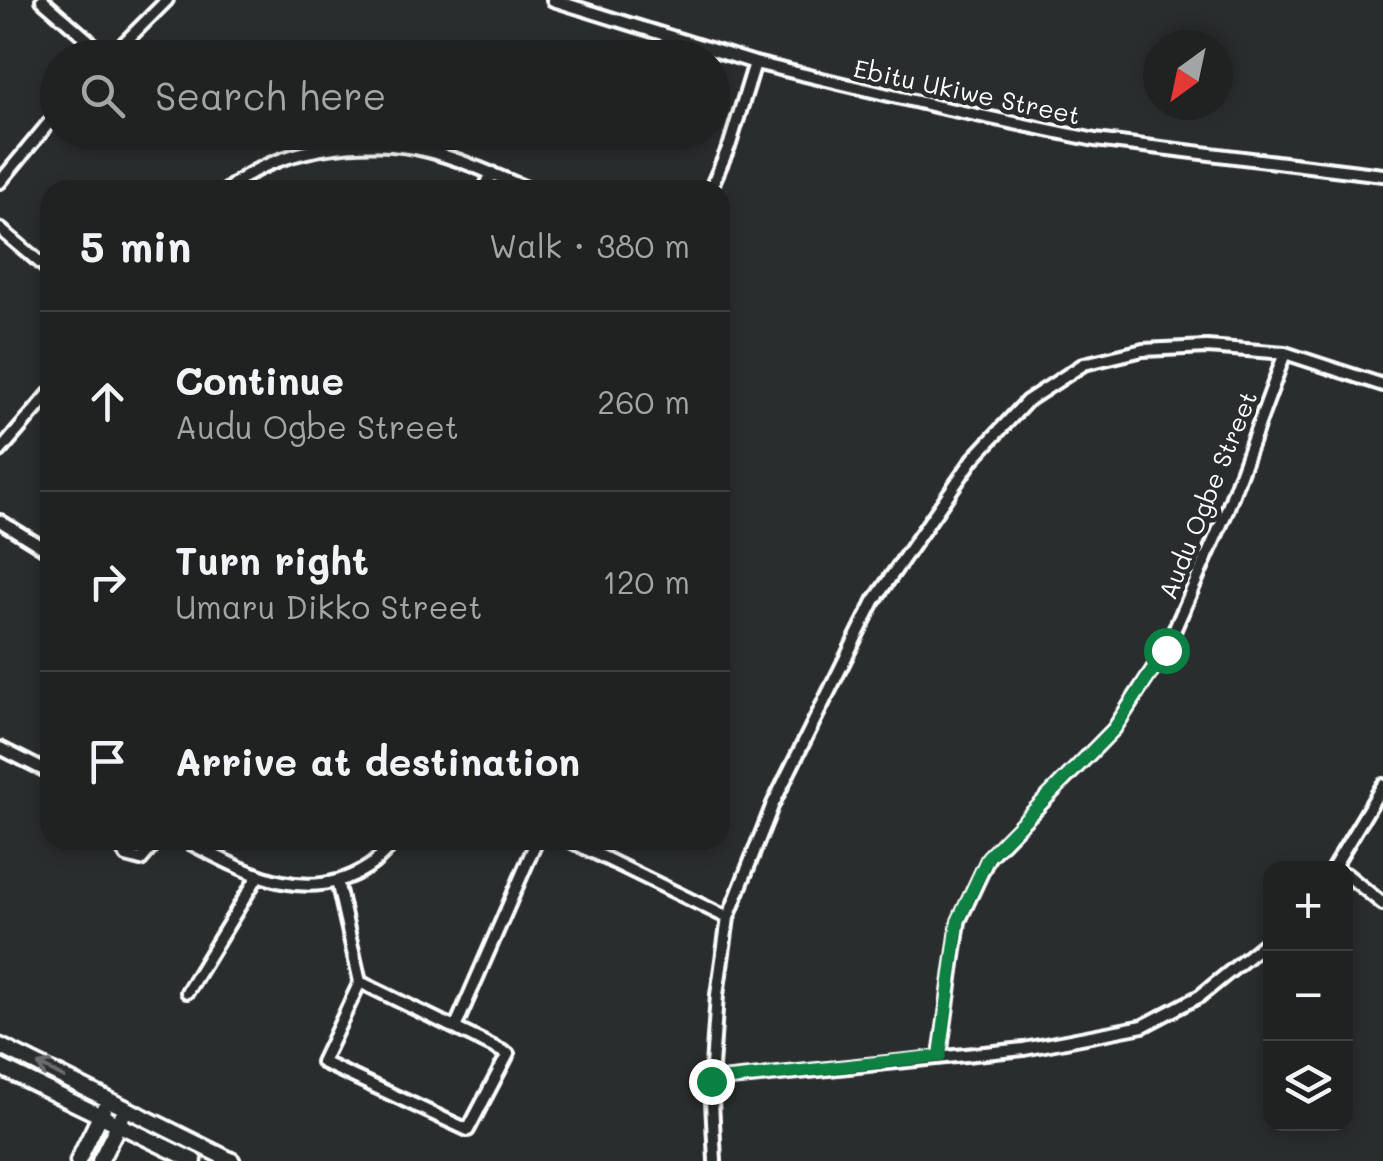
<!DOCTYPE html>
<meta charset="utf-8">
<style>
body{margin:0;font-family:Mali,sans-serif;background:#282a2a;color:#f1f3f6}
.controls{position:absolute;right:30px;bottom:30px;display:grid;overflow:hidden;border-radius:20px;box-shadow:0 5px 15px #0003}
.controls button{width:90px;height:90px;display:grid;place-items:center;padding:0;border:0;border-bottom:2px solid #3d3f40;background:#202222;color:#f1f3f6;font:50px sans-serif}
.compass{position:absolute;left:1143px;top:30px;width:90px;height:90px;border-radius:50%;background:#202222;box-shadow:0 5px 15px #0003;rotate:213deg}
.stop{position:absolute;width:30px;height:30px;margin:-22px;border:8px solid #0b8043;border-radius:50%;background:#fff}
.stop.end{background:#0b8043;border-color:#fff;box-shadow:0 2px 10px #0008}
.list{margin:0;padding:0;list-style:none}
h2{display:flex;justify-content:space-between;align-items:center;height:130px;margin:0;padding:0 40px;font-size:42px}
h2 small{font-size:32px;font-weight:400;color:#a2a4a5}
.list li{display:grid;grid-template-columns:65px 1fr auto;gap:30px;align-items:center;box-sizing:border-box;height:180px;padding:0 40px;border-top:2px solid #3d3f40}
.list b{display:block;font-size:38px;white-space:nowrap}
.list p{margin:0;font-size:32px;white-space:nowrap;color:#a2a4a5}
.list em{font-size:32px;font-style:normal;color:#a2a4a5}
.icon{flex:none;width:55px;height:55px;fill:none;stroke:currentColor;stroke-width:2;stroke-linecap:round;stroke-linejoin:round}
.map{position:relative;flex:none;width:1383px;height:1161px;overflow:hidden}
.search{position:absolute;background:#202222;box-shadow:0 5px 15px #0003;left:40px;top:40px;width:690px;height:110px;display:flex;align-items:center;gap:25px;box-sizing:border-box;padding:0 35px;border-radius:55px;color:#a2a4a5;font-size:38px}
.panel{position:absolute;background:#202222;box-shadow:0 5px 15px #0003;left:40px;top:180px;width:690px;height:670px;border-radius:30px}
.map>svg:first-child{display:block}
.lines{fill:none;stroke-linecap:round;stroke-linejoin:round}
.street-casing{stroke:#fff;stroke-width:18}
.secondary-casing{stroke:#fff;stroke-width:21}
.street{stroke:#2a2d2e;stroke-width:10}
.secondary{stroke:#2a2d2e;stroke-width:14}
.oneway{stroke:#6a6c6d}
.route{stroke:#0b8043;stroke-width:12}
.labels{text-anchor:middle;stroke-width:9;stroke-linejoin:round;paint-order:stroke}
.street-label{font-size:25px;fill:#fff;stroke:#2a2d2e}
</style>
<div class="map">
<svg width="1383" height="1161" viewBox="0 0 1383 1161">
<rect width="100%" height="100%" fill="#2a2d2e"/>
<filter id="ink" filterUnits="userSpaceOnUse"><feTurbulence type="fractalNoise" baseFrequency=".01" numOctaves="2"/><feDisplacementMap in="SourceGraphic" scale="20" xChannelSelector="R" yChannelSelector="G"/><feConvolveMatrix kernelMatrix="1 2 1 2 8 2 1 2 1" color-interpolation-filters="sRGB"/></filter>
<g filter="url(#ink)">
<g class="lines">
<defs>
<path id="street" d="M42,0l67,58 58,-58
M553,0l202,63 184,44 156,33 288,35
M0,182l58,-70
M227,190c46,-42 142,-55 201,-39 35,9 69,25 103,39
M484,190l8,-17
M710,190l20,-46 25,-81
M0,229l50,42
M0,451l50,-58
M0,521l50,31
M0,748l50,25
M124,840l-2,9 4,7 15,4 17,-20
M184,840c59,30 120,68 184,27 11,-7 20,-18 29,-27
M568,840l160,78
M1333,868l50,-83
M1346,874l37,30
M337,881l23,101 -38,80 146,68 40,-76 -148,-72
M187,992l71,-116
M455,1028l82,-188
M940,1056l19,-135 30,-64 125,-128 52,-80 60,-136 59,-160
M711,1081l313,-32 119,-23 57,-30 70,-57
M715,1161l-4,-80 6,-86 11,-77 45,-114 101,-203 99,-142 54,-58 57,-37 59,-14 64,-3 78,6 98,32"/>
<path id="secondary" d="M0,1046l232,115
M0,1067l194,94
M78,1161l25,-51
M100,1161l22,-44"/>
</defs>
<use href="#street" class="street-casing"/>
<use href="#secondary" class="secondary-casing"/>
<use href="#street" class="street"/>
<use href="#secondary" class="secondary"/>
</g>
<defs><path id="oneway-shaft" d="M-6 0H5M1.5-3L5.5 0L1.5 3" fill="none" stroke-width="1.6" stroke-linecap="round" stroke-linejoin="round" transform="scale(2.5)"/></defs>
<use class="oneway" href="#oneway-shaft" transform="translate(51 1071) rotate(-153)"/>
</g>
<g class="lines" filter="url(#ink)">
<path class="route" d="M711,1081l229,-25 18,-135 30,-64 126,-128 52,-79"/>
</g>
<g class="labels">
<g class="street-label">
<text transform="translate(967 92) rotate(12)" y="9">Ebitu Ukiwe Street</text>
<text transform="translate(1208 495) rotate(-68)" y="9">Audu Ogbe Street</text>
</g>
</g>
</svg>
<div class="controls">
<button>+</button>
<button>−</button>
<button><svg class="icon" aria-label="layers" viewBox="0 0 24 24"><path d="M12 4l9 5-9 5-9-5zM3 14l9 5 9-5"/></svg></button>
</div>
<svg class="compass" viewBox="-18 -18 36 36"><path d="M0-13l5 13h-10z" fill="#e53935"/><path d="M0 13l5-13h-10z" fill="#a2a4a5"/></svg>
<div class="stop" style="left:1166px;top:650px"></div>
<div class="stop end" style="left:711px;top:1081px"></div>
<div class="search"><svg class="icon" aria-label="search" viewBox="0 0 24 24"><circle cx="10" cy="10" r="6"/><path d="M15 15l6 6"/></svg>Search here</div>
<section class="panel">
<h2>5 min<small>Walk · 380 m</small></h2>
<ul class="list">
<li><svg class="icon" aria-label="ahead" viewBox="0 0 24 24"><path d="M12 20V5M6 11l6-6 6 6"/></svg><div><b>Continue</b><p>Audu Ogbe Street</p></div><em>260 m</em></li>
<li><svg class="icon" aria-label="right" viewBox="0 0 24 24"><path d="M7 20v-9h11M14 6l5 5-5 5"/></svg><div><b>Turn right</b><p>Umaru Dikko Street</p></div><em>120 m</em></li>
<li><svg class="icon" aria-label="arrive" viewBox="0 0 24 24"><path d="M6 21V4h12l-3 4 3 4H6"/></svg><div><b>Arrive at destination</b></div></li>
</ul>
</section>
</div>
